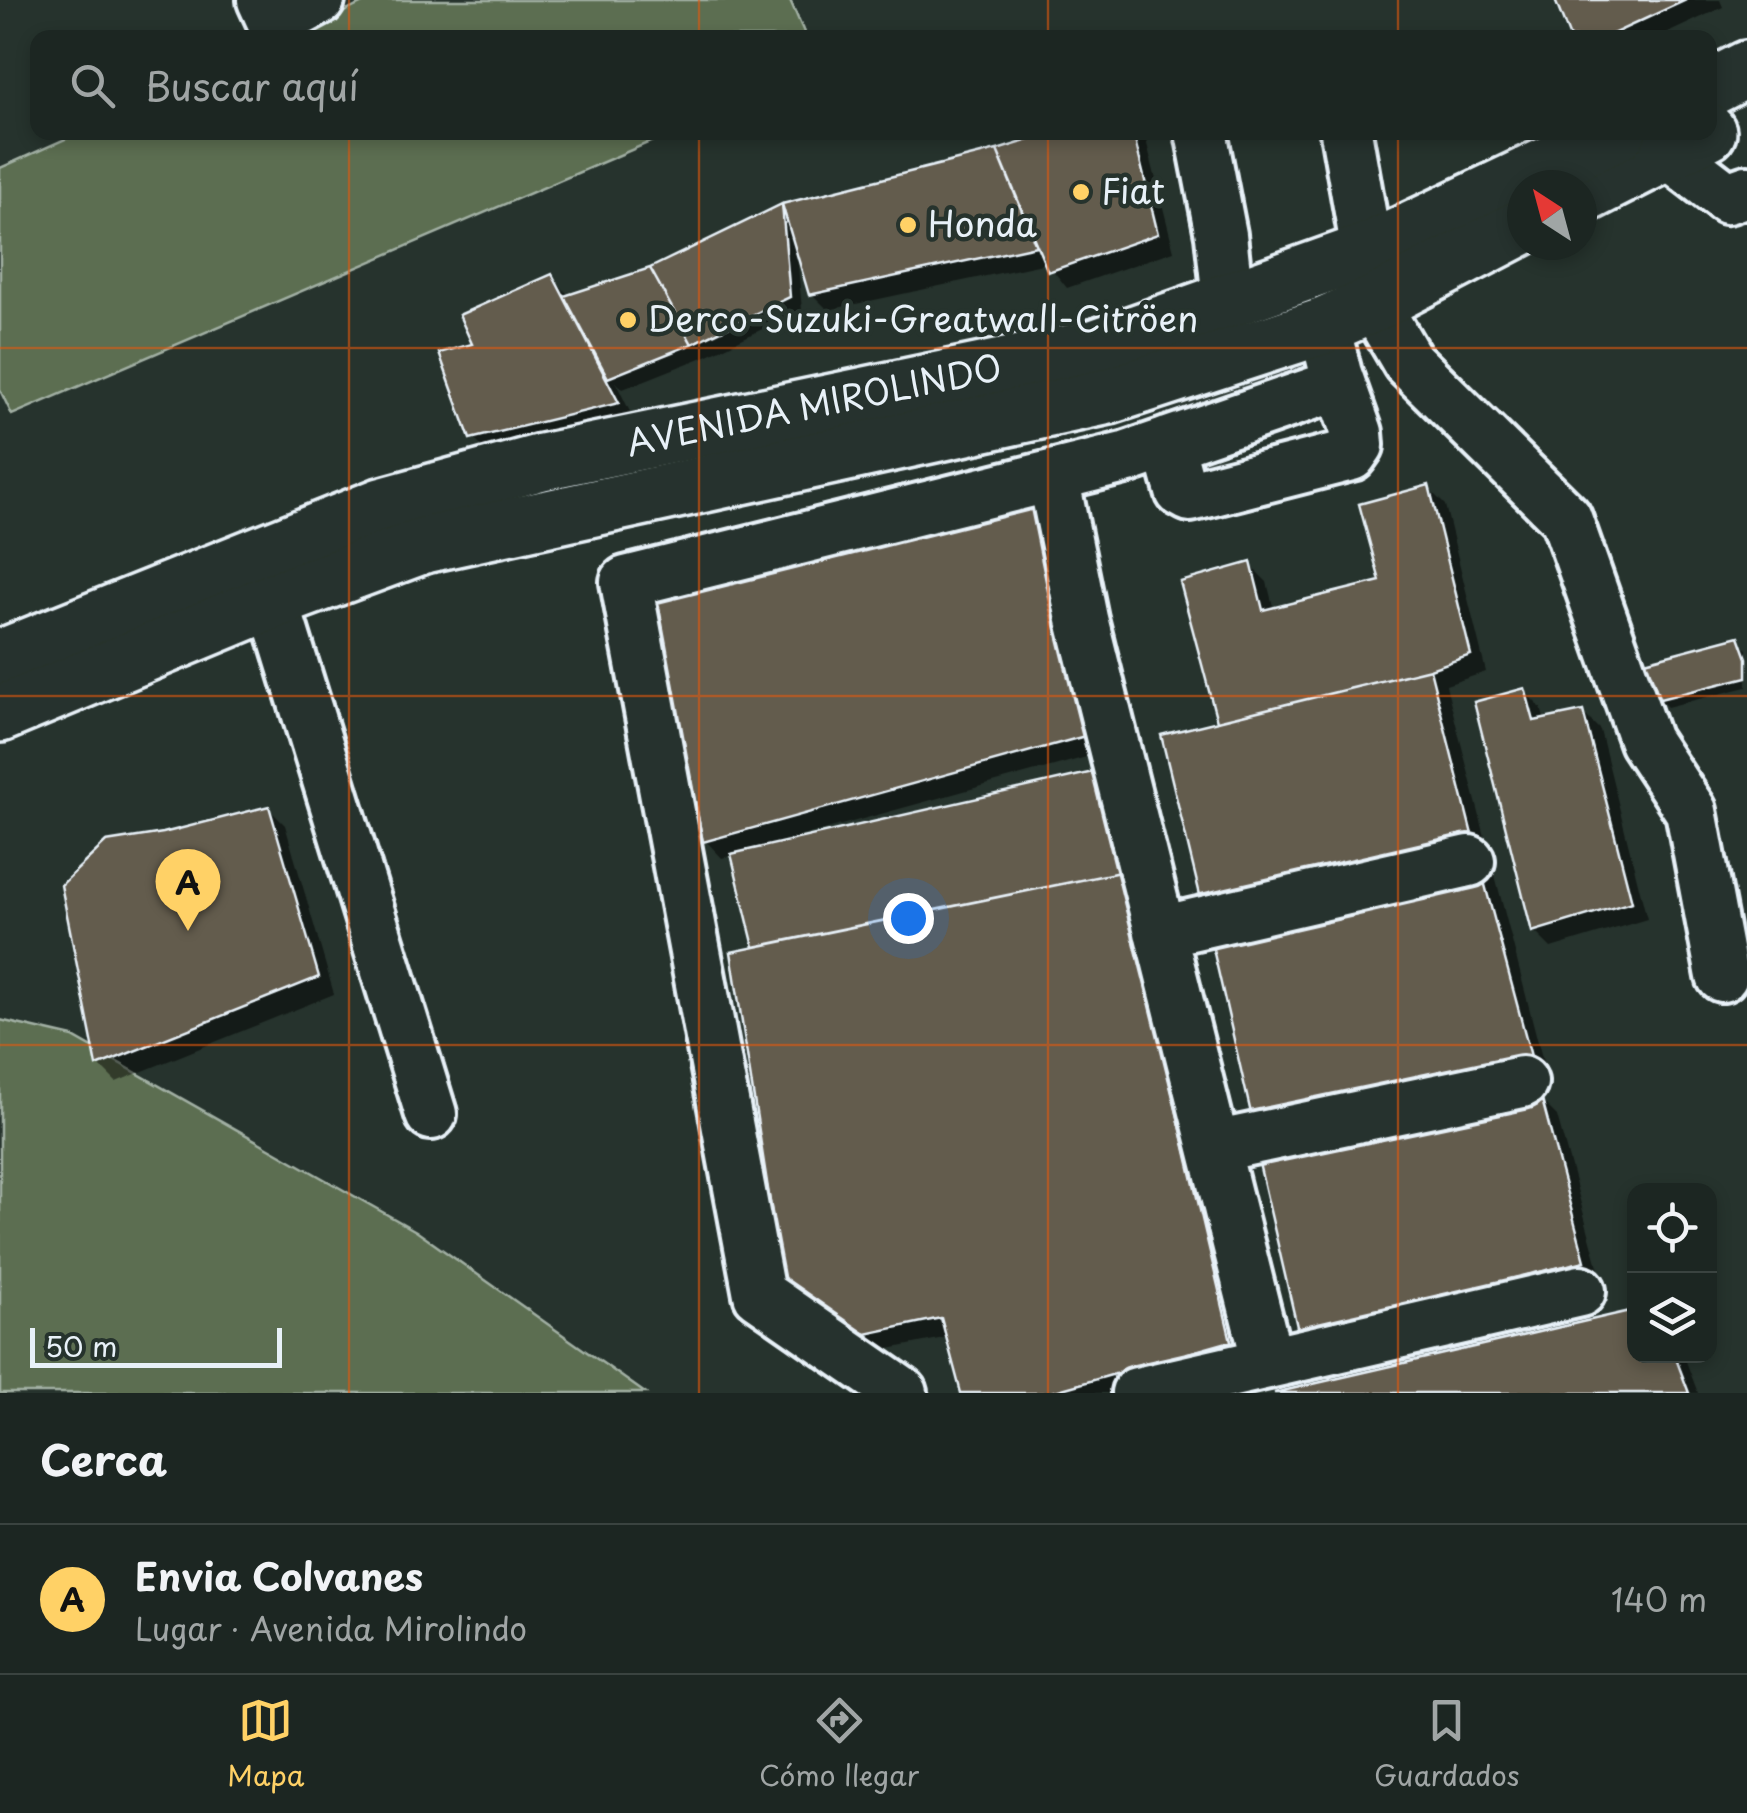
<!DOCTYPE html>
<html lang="es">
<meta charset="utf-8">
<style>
body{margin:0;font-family:"Playpen Sans",sans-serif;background:#29322f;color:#f1f3f6}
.controls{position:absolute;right:30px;bottom:30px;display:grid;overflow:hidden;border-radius:20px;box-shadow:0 5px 15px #0003}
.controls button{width:90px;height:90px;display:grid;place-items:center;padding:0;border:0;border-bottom:2px solid #3a4340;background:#1c2622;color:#f1f3f6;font:50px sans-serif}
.compass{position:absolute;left:1507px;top:170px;width:90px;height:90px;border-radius:50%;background:#1c2622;box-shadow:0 5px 15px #0003;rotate:324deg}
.scale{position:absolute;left:30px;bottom:25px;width:252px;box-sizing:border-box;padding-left:10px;border:5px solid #e8f1f8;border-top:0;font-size:28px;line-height:35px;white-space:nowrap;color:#e8f1f8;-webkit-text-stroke:8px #26332d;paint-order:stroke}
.you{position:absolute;left:908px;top:918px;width:35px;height:35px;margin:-25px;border:8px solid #fff;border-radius:50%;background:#1a73e8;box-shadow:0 0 0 15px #1a73e833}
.badge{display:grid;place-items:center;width:65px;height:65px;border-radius:50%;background:#ffd166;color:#111;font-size:32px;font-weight:700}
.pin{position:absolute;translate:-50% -82px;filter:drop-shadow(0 2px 5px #0008)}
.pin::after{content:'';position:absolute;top:52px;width:35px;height:30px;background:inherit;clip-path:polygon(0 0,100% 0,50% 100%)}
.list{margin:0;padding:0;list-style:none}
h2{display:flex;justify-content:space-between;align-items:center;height:130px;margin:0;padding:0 40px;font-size:42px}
h2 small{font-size:32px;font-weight:400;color:#a0a5a5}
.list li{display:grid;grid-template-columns:65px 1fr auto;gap:30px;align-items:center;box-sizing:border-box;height:150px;padding:0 40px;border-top:2px solid #3a4340}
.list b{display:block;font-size:38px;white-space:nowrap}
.list p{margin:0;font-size:32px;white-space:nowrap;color:#a0a5a5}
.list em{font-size:32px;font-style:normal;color:#a0a5a5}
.icon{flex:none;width:55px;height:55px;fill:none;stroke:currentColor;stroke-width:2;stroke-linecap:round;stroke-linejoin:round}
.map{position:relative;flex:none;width:1747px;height:1393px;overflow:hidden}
.search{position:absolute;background:#1c2622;box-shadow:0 5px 15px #0003;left:30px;right:30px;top:30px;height:110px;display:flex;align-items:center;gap:25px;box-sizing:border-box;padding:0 35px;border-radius:20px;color:#a0a5a5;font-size:38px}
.sheet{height:280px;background:#1c2622}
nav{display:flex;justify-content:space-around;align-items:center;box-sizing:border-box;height:140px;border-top:2px solid #3a4340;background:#1c2622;font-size:28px;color:#a0a5a5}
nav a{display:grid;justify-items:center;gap:5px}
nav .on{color:#ffd166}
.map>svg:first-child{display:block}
.green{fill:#5b6e51;stroke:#a2b0a4;stroke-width:2.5}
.shadow{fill:#0007}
.building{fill:#645b4e;stroke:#e8f1f8;stroke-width:2.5}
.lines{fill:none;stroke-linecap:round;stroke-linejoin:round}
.minor-casing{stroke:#e8f1f8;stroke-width:58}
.major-casing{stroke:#e8f1f8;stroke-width:62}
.minor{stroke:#26332d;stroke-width:50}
.major{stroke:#26332d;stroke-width:55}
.grid{fill:none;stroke:#e8590c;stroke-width:2.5;stroke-opacity:0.55}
.poi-dot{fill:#ffd166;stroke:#26332d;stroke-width:4}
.labels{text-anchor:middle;stroke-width:9;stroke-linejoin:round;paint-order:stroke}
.poi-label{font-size:35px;fill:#e8f1f8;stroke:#26332d;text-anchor:start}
.street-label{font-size:35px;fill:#e8f1f8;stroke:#26332d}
</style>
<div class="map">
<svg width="1747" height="1393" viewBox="0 0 1747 1393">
<rect width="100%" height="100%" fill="#26332d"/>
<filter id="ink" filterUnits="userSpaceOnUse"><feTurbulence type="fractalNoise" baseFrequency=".01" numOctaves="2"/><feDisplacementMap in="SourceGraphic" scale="20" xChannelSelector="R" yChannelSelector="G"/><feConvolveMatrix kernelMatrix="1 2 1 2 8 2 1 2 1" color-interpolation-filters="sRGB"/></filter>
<g filter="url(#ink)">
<path class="green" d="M369,0h421l16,37 -515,1z
M79,133v-1l592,1 -659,282 -12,-25v-222z
M0,1020l73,17 343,194 229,162h-645z"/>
<path class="shadow" d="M1558,0h162l3,7 -66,31h-84z
M1063,132h81l30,119 -107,37 -20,-25 -219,47 -17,-17 -12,-38h-2l5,55 -96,46 -83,33 -8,-8 19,39 -145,34 -17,-17 3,-91 76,-69 19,19 81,-26 132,-63z
M1428,488l17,17 41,167 -40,13 101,392 -275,61 -51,-415 -38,-139 67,-19 17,17 7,28 109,-27z
M1035,505l66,248 -303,84 1,4 294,-66 17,17 137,566 -125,35h-158l-15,-56 -65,13 -79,-36 -48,-365 -24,-94 -11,3 -16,-17z
M1738,639l9,10v38l-80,20 -8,-8z
M1524,691l17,17 4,13 38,-8 17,17 47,189 -96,29 -17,-17z
M268,808l17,17 49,169 -218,88 -17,-17 64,-230z
M1540,1099l17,17 44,161 -283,70z
M1634,1313v43h50l14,37h-413z"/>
<path class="building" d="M1555,0h131l-82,38h-34z
M1055,132h78l25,102 -110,38 -51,-122z
M997,150l39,96 -227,49 -27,-91z
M782,204l8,93 -98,47 -42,-76z
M650,268l42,76 -84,34 -44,-82z
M552,274l67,129 -149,36 -31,-86 33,-9 -13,-29z
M1429,485l42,170 -41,14 -213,52 -37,-139 71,-20 12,48 117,-29 -21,-77z
M1036,502l49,234 -382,106 -48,-240z
M1739,636l8,22v19l-91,23 -11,-39z
M1430,669l51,201 -271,66 -49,-201z
M1525,688l9,33 49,-10 49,191 -100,30 -58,-230z
M1093,772l27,100 -366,75 -23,-93z
M269,806l50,171 -222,89 -36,-181 45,-43 57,-9z
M1481,870l51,190 -279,62 -43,-186z
M1120,872l111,469 -183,52h-87l-20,-75 -75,16 -81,-36 -54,-346z
M1541,1096l44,165 -287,70 -40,-172z
M1634,1310v46h41l14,37h-415z"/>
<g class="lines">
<defs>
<path id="minor" d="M263,0l11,24 45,-24
M1201,132l20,103 7,65
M1346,132l21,119
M1667,152l60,46 20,-7
M1374,304l34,58 158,156 79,223 46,70 31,165
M1168,443l13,48 9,5 161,-41 7,-10 -1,-12 -21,-59
M1053,476l29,143 186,744 312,-72
M273,601l158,513
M1160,932l309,-71
M1214,1147l308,-65
M902,1393l-143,-99 -133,-712 502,-125 198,-68 10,-15 -12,-48
M1137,1393l131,-30"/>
<g id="major">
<path d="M1710,88l37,-19"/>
<path d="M1582,196l126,-64"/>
<path id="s1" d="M0,658l381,-152 161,-44 552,-114 273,-97 251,-119"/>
<path d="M0,714l273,-113 151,-56 685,-149 215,-70 50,-22 148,-77"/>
</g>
</defs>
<use href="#minor" class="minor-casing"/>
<use href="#major" class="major-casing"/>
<use href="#minor" class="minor"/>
<use href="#major" class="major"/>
</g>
</g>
<path class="grid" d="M349,0v38M699,0v38M1048,0v38M1398,0v38M349,132v1261M699,132v1261M1048,132v1261M1398,132v1261M0,348h1747M0,696h1747M0,1045h1747"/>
<g class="poi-dot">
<circle cx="1081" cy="192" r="10"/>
<circle cx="908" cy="225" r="10"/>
<circle cx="628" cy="320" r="10"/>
</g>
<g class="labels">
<g class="poi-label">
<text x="1101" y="204">Fiat</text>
<text x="928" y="237">Honda</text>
<text x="648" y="332">Derco-Suzuki-Greatwall-Citröen</text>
</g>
<g class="street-label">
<text dy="12" stroke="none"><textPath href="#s1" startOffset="855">AVENIDA MIROLINDO</textPath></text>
</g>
</g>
</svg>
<div class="controls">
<button><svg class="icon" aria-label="locate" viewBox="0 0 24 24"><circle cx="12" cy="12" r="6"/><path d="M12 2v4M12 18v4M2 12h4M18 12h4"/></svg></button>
<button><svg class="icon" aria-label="layers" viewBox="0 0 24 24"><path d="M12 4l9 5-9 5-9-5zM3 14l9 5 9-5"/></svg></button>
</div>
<svg class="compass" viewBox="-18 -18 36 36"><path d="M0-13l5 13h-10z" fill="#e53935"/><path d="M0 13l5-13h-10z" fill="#a0a5a5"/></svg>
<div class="scale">50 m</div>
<div class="you"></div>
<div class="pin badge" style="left:188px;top:931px">A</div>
<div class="search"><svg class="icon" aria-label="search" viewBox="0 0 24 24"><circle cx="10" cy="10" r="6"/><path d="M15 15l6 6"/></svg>Buscar aquí</div>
</div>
<section class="sheet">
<h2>Cerca<small></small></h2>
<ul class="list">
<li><span class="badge">A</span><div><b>Envia Colvanes</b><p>Lugar · Avenida Mirolindo</p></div><em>140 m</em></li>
</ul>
</section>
<nav>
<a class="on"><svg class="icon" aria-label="map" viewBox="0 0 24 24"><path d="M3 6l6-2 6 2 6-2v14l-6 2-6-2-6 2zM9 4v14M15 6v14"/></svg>Mapa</a>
<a><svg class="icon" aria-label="directions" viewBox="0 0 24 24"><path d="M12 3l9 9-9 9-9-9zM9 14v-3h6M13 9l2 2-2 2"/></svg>Cómo llegar</a>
<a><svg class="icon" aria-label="saved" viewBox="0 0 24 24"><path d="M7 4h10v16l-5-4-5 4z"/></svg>Guardados</a>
</nav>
